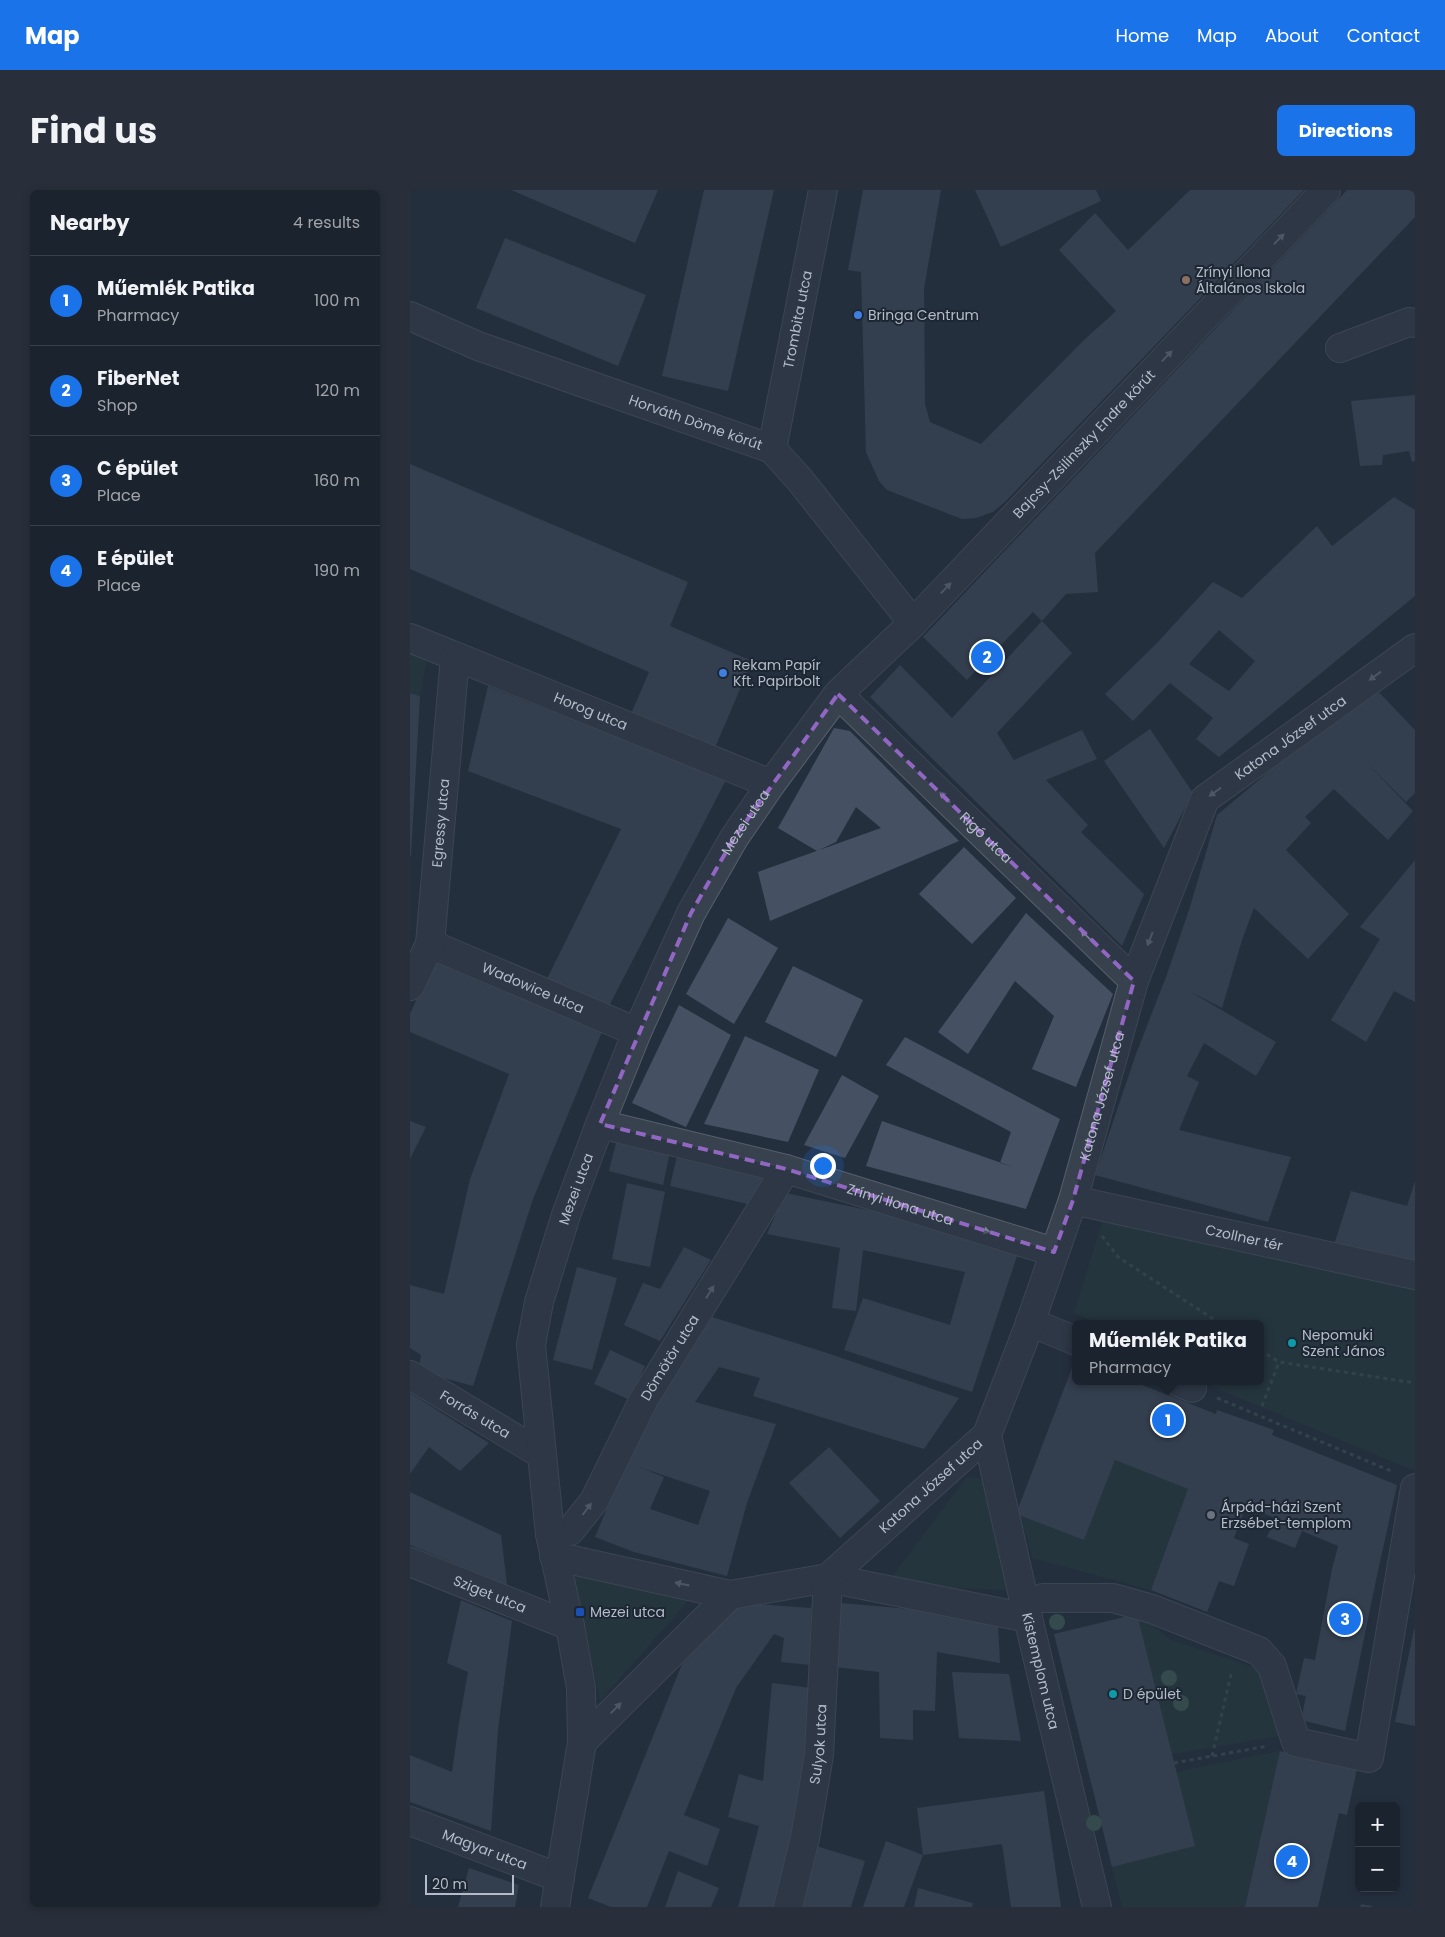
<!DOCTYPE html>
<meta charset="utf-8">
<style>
body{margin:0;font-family:Poppins,sans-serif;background:#282f3a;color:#f1f3f6}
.controls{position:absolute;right:15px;bottom:15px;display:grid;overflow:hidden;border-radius:8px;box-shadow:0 2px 8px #0003}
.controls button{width:45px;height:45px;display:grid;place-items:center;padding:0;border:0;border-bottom:1px solid #39404a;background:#1b232e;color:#f1f3f6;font:25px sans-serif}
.scale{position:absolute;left:15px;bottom:12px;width:89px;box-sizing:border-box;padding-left:5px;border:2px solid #b4bcc9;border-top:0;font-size:14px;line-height:18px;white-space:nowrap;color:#b4bcc9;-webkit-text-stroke:4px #1d2633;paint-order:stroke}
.you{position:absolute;left:412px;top:975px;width:18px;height:18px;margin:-12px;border:4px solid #fff;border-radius:50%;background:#1a73e8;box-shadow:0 0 0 8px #1a73e833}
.badge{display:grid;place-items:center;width:32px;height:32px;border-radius:50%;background:#1a73e8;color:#fff;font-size:16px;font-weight:700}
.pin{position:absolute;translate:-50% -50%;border:2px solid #fff;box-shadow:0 1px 5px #0006}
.popup{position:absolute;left:662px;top:1130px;width:192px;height:65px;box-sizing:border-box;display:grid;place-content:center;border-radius:8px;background:#1b232e;filter:drop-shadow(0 1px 4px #0005);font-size:16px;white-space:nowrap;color:#a0a4aa}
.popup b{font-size:19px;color:#f1f3f6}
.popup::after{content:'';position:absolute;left:50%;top:100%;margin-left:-10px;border:10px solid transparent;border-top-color:#1b232e}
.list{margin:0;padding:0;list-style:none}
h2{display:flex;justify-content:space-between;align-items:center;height:65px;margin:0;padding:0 20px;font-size:21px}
h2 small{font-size:16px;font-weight:400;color:#a0a4aa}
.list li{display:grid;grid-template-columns:32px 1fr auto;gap:15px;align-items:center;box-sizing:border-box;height:90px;padding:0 20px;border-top:1px solid #39404a}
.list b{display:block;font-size:19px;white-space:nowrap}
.list p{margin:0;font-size:16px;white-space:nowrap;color:#a0a4aa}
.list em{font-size:16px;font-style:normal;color:#a0a4aa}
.map{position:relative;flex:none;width:1005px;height:1717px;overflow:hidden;border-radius:8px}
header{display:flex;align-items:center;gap:30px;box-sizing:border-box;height:70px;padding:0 25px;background:#1a73e8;color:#fff}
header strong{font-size:24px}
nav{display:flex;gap:28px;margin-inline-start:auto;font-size:18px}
.intro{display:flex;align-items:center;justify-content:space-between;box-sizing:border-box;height:120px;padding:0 30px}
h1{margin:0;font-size:35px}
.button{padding:12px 22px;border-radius:8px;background:#1a73e8;color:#fff;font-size:18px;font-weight:700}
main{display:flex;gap:30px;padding:0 30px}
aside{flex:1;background:#1b232e;border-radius:8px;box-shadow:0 2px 8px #0003}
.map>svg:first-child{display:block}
.green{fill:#263c3f}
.building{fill:#455162;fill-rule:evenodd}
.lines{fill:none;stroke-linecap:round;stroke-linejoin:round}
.minor-casing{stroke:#565f6c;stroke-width:30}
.path{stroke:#44595c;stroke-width:3;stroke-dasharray:4 4;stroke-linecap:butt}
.minor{stroke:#38414e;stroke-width:28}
.tree{fill:#4b6a5d}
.oneway{fill:#7c8592}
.marked{fill:none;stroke:#9266c3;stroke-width:4;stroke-dasharray:10 6;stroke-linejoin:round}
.education-dot{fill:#8d6e63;stroke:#1d2633;stroke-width:2}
.shop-dot{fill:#3f7fe0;stroke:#1d2633;stroke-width:2}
.culture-dot{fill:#0f9aa8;stroke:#1d2633;stroke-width:2}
.worship-dot{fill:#6b7280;stroke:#1d2633;stroke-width:2}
.transit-dot{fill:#1a4fb4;stroke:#1d2633;stroke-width:2}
.labels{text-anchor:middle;stroke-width:4;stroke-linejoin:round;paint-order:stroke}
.poi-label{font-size:14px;fill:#b4bcc9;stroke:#1d2633;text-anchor:start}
.street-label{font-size:14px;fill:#b4bcc9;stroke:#1d2633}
</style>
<header>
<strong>Map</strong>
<nav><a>Home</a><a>Map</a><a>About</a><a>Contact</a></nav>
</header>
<div class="intro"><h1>Find us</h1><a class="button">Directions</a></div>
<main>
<aside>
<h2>Nearby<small>4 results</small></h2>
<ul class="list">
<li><span class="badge">1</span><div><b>Műemlék Patika</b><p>Pharmacy</p></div><em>100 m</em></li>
<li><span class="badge">2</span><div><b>FiberNet</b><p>Shop</p></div><em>120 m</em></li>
<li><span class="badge">3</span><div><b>C épület</b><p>Place</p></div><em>160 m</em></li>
<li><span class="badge">4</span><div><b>E épület</b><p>Place</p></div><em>190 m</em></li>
</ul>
</aside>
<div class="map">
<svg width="1005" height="1717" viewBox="0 0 1005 1717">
<rect width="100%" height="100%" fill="#242f3e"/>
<path class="green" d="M0,456l18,7 -8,43 -10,-3z
M694,1027l311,65v189l-216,-90h61v-57h-161l-25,-11z
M705,1270l73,29 -37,101 -119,-32 -5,-22 -11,-22 68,26z
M557,1287l19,3 22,110 -122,-5z
M164,1383l115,27 -89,101z
M727,1424l34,26 88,29 26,66 -113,19z
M870,1561l-35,156h-123l-10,-40 83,-21 -19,-74z"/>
<path class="building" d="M101,0h147l-23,53z
M294,0h70l-46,201 -66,-15z
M453,0h78l-17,99 1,115 5,18 51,22 103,-104 32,-29 -57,-61 36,-37 33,37 62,-60h114l-299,312 -12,10 -17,6 -14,1 -75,-29 -8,-9 -13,-29 -5,-180 -13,-2z
M565,0h121l5,11 -100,46z
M937,0h68v27l-320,336 3,39 -32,2 -24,27 -9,-9 -66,68 -44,-43z
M95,48l141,57 -28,71 -142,-58z
M1005,205v66l-3,1 -3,-11 -26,4 -1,10 -22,1 -9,-65z
M0,274l278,118 -18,44 82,35 -38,89 -83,-36 18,-42 -239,-103z
M984,307l21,13v86l-196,161 -23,-18 17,-21 -43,-35 -37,38 -28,-27 52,-51 56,-61 29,16 75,-72 15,20zM809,440l36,31 -26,30 -40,-27z
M632,431l30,32 -75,80 17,27 68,-30 15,29 -51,21 42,45 -7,7 63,62 -22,52 -252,-249 30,-32 52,53z
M78,496l238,94 -118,228 -64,-23 77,-156 -153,-58z
M964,497l41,43v63l-9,9 -41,-41 48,50 -25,29 -54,-51 -29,28 6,6 -25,27 63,64 -41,45 -54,-51 -12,32 -20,68 -33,-17 87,51 -20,34 -52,-33 -17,33 12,6 -20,48 112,27 -23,65 -173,-47 41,-121 30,-77 24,-70 27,-92 111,-93z
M0,503l10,3 -9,160h-1z
M424,538l16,3 109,110 -189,80 -12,-49 123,-44 -25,-21 -20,35 -19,9 -39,-23z
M740,539l43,64 -29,55 -60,-87z
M554,657l52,51 -44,46 -53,-50z
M1005,670v142l-21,-11 -28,51 -35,-22 49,-81 -20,-12z
M616,723l87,81 -37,93 -44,-18 22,-53 -39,-35 -47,73 -30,-22z
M318,728l50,30 -44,76 -48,-30z
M24,769l170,68 -71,172 -60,187 -55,-15 3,-16 -11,-7v-63l34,9 26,-115 39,-105 -99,-42v-18z
M383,776l70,34 -27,57 -71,-35z
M269,815l52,30 -45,92 -54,-24z
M335,846l74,34 -31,72 -84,-18z
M495,847l155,82 -34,90 -160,-43 16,-45 131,46 -13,-4 11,-31 -125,-67z
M432,885l37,21 -34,62 -41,-13z
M0,931l16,6 -16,32z
M207,949l53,13 -7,33 -54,-14z
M267,966l89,18 -14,31 -82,-19z
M1005,991v84l-81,-20 17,-54 56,15z
M217,993l38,9 -15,75 -38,-8z
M375,1003l83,17 60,15 90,28 -46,139 -128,-42 19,-52 87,27 15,-53 -102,-22 -7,61 -24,-3 8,-60 -73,-14z
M274,1057l27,13 -51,81 -36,-16 19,-42 17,6z
M167,1077l40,11 -25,92 -39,-10z
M299,1126l112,35 138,47 -35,51 -171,-53 7,-18 -41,-11 -24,35 81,22 -29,79 -20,73 -93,-24 -39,-15 43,-104zM229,1277l71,24 -12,34 -48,-16 14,-32z
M200,1160l35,16 -15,34 -36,-16z
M665,1170l1,21h56l84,33 1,-4 57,20 -2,5 125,50 -21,95 -31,151 -44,-11 5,-24 -10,-2 8,-36 11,2 17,-91 6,-23 -36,-15 -7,17 -28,-11 8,-19 -29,-12 -12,32 15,6 -15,42 -15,-5 -12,31 -56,-22 37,-101 -73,-29 -31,80 -68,-26z
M0,1203l79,50 -29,28 -31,-24 -19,27z
M419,1257l51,54 -40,37 -51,-55z
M0,1302l91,43 6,50 -97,-40z
M51,1410l51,21 -14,109 -7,101 -81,-29v-47l42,17 7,-49 9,-51 -21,-9z
M330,1413l71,5 -1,57 -29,-3 3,-24 -10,-4 -38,54 -52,127 36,14 -13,37 -38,-15 -22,56h-36l-23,-9 94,-234z
M431,1413l80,7 77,16 2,37 -63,-11 -2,59 -22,-1v30l-33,-2 -1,-66 -44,-5z
M727,1424l58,232 -83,21 -58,-233z
M1004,1439h1v97l-20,-4z
M542,1482l57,2 12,67 -62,-3z
M362,1493l39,5 -8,107 -26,112h-39l21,-81 -31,-9 11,-43 24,7z
M870,1561l77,18 -10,46 -8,-2 -21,94h-73z
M634,1601l17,116h-50l-9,-63 -79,11 -19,52h-41l23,-66 37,14 -6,-47z
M406,1656l49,15 -14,46h-53z
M59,1678l50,17 -4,22h-57z
M268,1681l41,17 -8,19h-46z
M508,1698l55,15 -1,4h-58z
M951,1714l11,2v1h-12z"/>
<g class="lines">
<defs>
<g id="minor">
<path id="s1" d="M0,126l68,30 294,103 28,31 113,143"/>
<path d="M930,158l69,-26 6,1"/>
<path id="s2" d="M362,259l51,-259"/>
<path id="s3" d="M0,448l361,146"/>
<path id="s4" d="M428,504l296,287"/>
<path id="s5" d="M20,754l207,88"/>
<path id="s6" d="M0,796l20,-42 25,-287"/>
<path id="s7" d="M190,934l186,45 268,83"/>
<path id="s8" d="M663,1010l342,75"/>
<path d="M620,1132l46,19"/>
<path id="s9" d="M0,1185l131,79"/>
<path d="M766,1191l16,7"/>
<path id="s10" d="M577,1245l41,183 69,289"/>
<path id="s11" d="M140,1344l20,-3 24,-30 49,-100 143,-232"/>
<path d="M144,1366l176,39 98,-17 200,40"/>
<path id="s12" d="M0,1372l160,64"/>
<path id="s13" d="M418,1388l159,-143 42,-109 44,-126 61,-219 71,-182 210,-151"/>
<path d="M633,1408h70l39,11 107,42 13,15 24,76 73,16 46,-270"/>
<path d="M172,1552l148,-147"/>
<path id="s14" d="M0,1631l150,57"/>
<path id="s15" d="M145,1717l27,-165 -1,-54 -11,-62 -20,-92 -19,-189 8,-43 27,-87 34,-91 37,-92 54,-119 43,-75 37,-54 67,-90 75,-71 413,-433"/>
<path id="s16" d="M378,1717l17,-69 14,-83 9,-177"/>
</g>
</defs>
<use href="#minor" class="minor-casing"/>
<path class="path" d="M692,1046l16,21 103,67
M850,1160l19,12 136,21
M807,1208l174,73
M852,1216l17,-44
M802,1566l20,-86
M764,1573l94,-17"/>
<use href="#minor" class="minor"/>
</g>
<g class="tree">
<circle cx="647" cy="1432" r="8"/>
<circle cx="759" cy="1488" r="8"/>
<circle cx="771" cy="1513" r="8"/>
<circle cx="684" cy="1633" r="8"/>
</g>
<defs><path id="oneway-solid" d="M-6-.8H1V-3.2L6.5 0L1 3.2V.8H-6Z" transform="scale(1.25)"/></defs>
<g class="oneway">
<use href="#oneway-solid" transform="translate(869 49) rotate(-46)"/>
<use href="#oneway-solid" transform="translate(757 166) rotate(-46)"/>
<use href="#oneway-solid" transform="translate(536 398) rotate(-46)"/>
<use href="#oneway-solid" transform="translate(965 486) rotate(144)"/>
<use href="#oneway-solid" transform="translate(805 602) rotate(144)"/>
<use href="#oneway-solid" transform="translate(535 607) rotate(-136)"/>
<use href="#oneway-solid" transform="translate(676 745) rotate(-136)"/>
<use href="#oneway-solid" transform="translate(740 749) rotate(111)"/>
<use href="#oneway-solid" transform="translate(573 1040) rotate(17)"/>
<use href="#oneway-solid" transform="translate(300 1102) rotate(-58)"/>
<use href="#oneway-solid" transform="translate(177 1319) rotate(-53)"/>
<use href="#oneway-solid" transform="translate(272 1394) rotate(-168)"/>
<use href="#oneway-solid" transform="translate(206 1518) rotate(-45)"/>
</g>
<path d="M0 0H1005V1717H0ZM428,504l296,287 -61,219 -19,52 -268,-83 -186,-45 91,-211 43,-75z" fill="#242f3e" fill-opacity=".55" fill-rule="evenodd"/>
<path class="marked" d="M428,504l296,287 -61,219 -19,52 -268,-83 -186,-45 91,-211 43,-75z"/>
<circle class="education-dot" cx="776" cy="90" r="5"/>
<g class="shop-dot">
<circle cx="448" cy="125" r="5"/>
<circle cx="313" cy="483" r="5"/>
</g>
<g class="culture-dot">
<circle cx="882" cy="1153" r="5"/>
<circle cx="703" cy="1504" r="5"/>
</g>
<circle class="worship-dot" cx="801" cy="1325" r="5"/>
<rect class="transit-dot" x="165" y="1417" width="10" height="10" rx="2.5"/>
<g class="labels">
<g class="poi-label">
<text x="786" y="87">Zrínyi Ilona<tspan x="786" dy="16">Általános Iskola</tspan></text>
<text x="458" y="130">Bringa Centrum</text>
<text x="323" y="480">Rekam Papír<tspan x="323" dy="16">Kft. Papírbolt</tspan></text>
<text x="892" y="1150">Nepomuki<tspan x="892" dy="16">Szent János</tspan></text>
<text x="811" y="1322">Árpád-házi Szent<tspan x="811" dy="16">Erzsébet-templom</tspan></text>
<text x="180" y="1427">Mezei utca</text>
<text x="713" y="1509">D épület</text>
</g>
<g class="street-label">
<text dy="5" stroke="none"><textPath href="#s2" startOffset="132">Trombita utca</textPath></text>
<text dy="5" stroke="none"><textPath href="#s1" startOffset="305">Horváth Döme körút</textPath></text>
<text dy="5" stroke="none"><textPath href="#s15" startOffset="1645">Bajcsy-Zsilinszky Endre körút</textPath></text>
<text dy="5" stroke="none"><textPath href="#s3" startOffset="195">Horog utca</textPath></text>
<text dy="5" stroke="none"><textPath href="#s13" startOffset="992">Katona József utca</textPath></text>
<text dy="5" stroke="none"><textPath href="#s15" startOffset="1136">Mezei utca</textPath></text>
<text dy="5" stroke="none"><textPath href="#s6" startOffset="168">Egressy utca</textPath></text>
<text dy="5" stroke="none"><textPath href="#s4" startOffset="206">Rigó utca</textPath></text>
<text dy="5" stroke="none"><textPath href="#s5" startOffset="112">Wadowice utca</textPath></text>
<text dy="5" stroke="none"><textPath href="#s13" startOffset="572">Katona József utca</textPath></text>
<text dy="5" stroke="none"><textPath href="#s15" startOffset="731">Mezei utca</textPath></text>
<text dy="5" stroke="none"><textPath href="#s7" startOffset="311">Zrínyi Ilona utca</textPath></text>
<text dy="5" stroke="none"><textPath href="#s8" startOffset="175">Czollner tér</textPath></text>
<text dy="5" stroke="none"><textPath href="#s11" startOffset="221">Dömötör utca</textPath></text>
<text dy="5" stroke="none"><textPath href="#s9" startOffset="76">Forrás utca</textPath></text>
<text dy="5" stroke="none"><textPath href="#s13" startOffset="138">Katona József utca</textPath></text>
<text dy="5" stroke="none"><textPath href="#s12" startOffset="86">Sziget utca</textPath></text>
<text dy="5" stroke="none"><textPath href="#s10" startOffset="242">Kistemplom utca</textPath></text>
<text dy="5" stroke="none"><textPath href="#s16" startOffset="166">Sulyok utca</textPath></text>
<text dy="5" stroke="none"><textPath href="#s14" startOffset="80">Magyar utca</textPath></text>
</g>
</g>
</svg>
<div class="controls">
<button>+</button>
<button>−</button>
</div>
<div class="scale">20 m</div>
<div class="you"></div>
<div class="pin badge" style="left:758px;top:1230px">1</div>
<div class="popup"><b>Műemlék Patika</b>Pharmacy</div>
<div class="pin badge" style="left:577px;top:467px">2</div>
<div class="pin badge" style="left:935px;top:1429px">3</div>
<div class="pin badge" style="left:882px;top:1671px">4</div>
</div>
</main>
